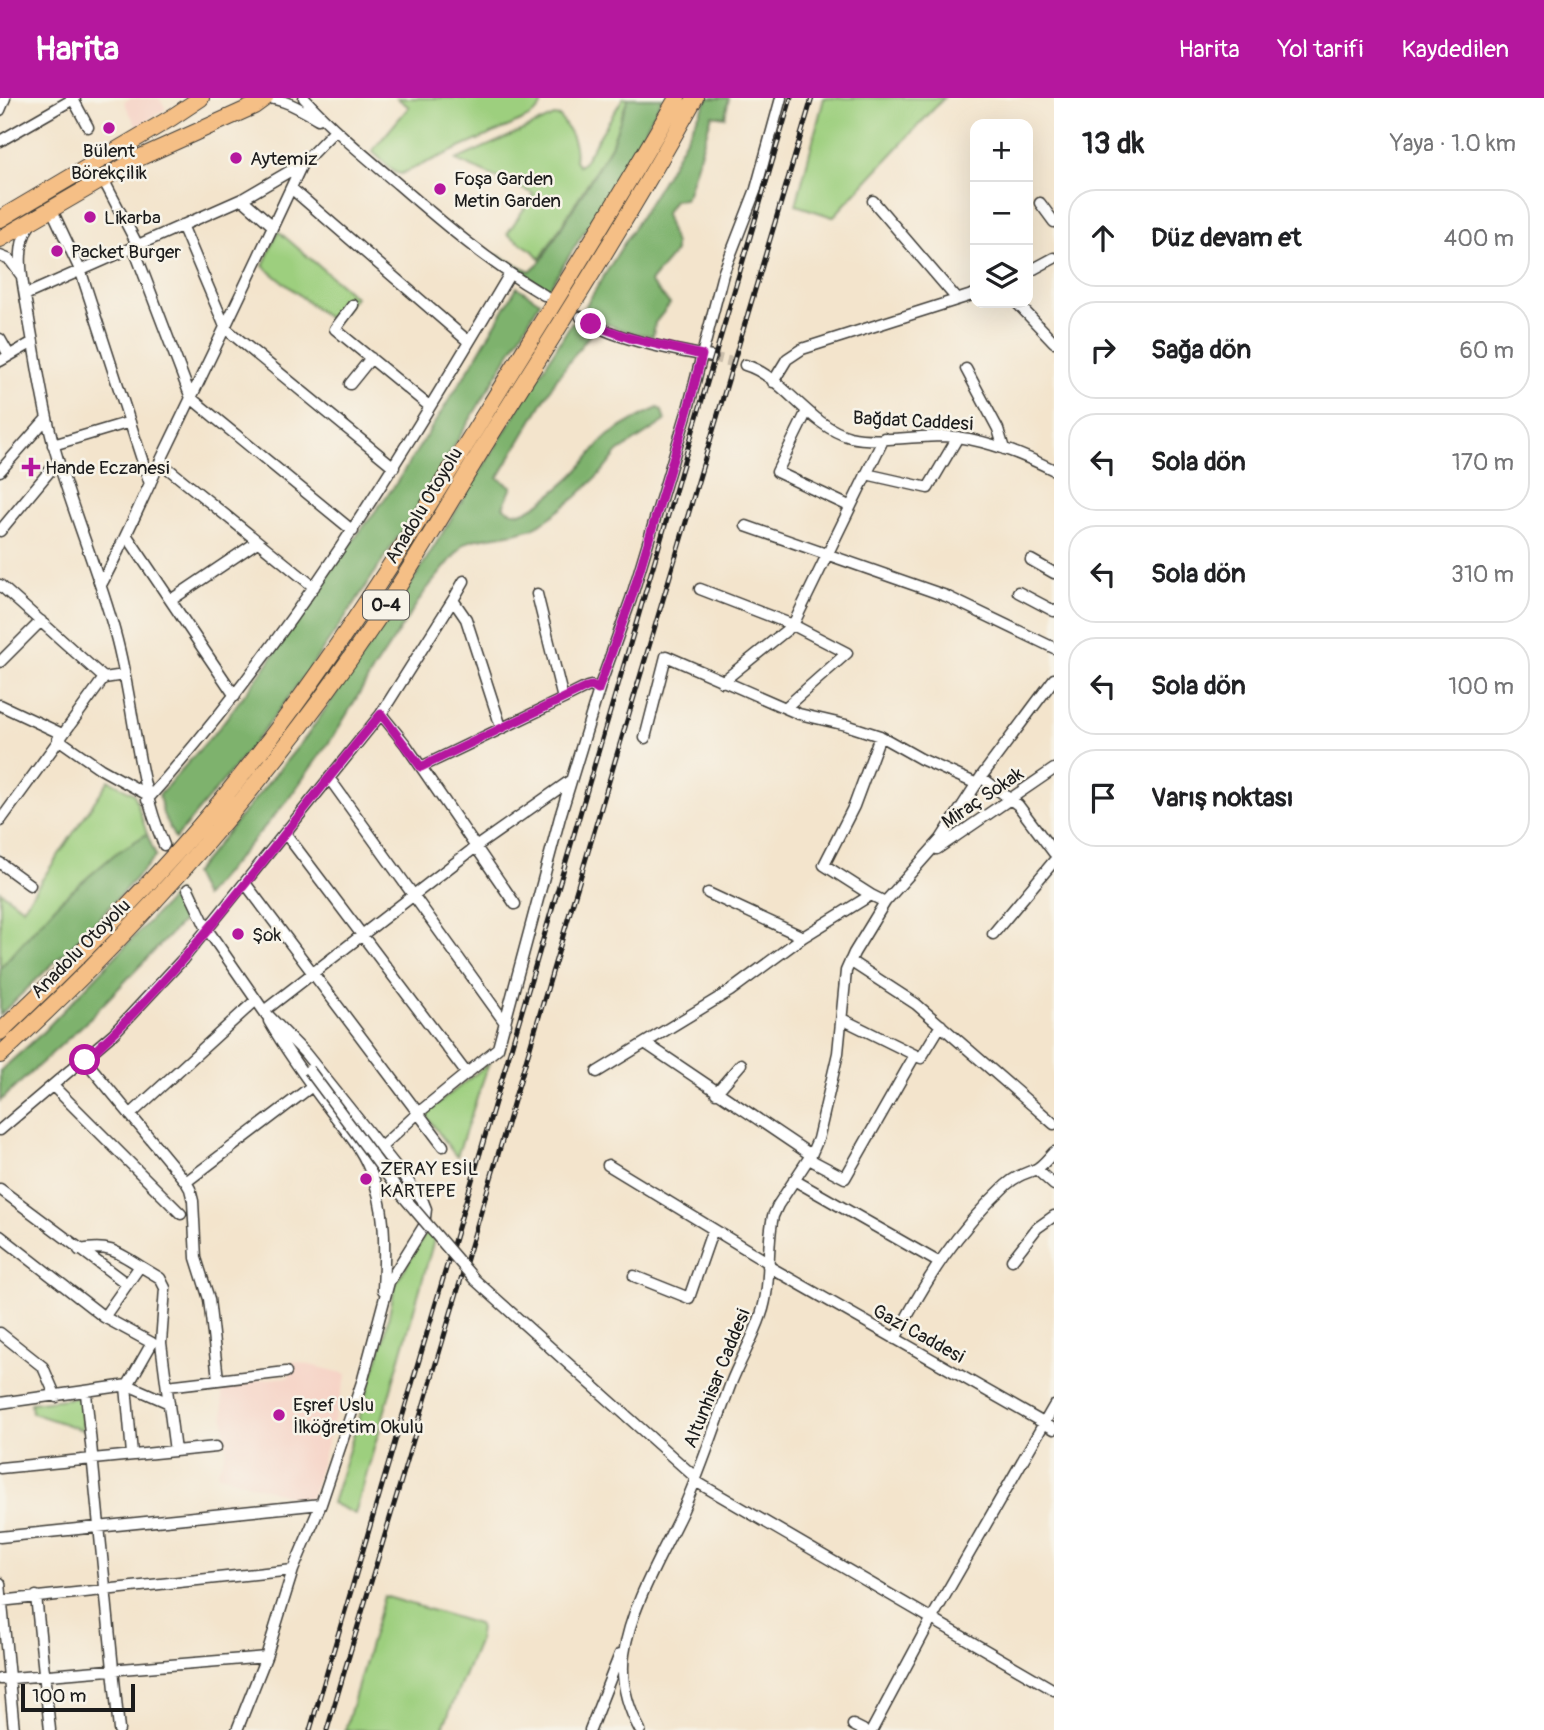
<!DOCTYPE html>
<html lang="tr">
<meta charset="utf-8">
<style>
body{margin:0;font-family:Pangolin,sans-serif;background:#f2f2f2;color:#202124}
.controls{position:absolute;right:21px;top:21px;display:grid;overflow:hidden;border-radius:14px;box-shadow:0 7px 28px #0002}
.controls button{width:63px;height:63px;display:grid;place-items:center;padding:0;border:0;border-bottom:2px solid #e0e0e0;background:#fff;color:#202124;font:35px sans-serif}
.scale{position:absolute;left:21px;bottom:18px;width:114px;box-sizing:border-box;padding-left:7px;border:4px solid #1c1c1c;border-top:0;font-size:19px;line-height:24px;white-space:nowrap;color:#1c1c1c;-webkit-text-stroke:5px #f7f3e8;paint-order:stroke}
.stop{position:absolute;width:21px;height:21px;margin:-16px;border:5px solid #b5179e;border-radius:50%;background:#fff}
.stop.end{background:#b5179e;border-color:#fff;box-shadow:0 2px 7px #0008}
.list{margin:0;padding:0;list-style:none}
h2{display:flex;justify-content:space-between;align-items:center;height:91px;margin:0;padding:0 28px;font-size:30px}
h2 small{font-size:23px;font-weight:400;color:#757577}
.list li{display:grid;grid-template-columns:46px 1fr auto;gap:21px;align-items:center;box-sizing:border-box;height:98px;margin:0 14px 14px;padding:0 14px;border:2px solid #e0e0e0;border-radius:28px}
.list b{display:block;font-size:26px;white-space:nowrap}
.list em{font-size:23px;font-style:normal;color:#757577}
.icon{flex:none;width:38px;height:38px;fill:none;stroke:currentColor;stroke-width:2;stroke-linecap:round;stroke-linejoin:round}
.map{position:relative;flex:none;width:1054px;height:1632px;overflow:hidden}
header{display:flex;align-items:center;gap:42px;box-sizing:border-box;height:98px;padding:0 35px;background:#b5179e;color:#fff}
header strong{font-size:33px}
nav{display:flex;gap:38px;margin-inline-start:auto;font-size:24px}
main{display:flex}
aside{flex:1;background:#fff}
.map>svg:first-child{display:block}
.built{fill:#f6d2c5}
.green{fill:#9dcf7e;stroke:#5c764d;stroke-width:2}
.forest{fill:#7eb26d;stroke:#4d6744;stroke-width:2}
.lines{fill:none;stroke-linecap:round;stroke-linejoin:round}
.minor-tunnel{stroke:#c8bca9;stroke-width:10;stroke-dasharray:10 5;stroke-linecap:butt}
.minor-casing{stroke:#3c3a36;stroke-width:13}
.highway-casing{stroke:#3c3a36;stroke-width:18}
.minor{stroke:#fff;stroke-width:10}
.highway{stroke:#f5bf86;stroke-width:16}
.rail-casing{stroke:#1c1c1c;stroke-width:5}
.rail{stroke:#f7f3e8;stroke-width:2.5;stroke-dasharray:8;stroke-linecap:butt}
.minor-bridge-casing{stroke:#3c3a36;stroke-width:13;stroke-linecap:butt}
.minor-bridge{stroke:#fff;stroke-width:10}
.route{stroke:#b5179e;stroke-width:9}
.poi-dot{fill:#b5179e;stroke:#f7f3e8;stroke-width:2.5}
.labels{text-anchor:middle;stroke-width:5;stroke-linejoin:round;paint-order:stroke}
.shield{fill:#f7f3e8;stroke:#5e5c59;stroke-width:2}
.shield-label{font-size:18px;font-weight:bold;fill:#1c1c1c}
.poi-label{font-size:19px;fill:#1c1c1c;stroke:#f7f3e8;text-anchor:start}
.street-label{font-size:19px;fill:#1c1c1c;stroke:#f7f3e8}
</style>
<header>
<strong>Harita</strong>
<nav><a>Harita</a><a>Yol tarifi</a><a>Kaydedilen</a></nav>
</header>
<main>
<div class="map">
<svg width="1054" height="1632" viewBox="0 0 1054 1632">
<rect width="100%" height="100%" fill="#f7f3e8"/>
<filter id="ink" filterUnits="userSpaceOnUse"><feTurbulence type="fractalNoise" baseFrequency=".0143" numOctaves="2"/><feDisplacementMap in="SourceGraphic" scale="14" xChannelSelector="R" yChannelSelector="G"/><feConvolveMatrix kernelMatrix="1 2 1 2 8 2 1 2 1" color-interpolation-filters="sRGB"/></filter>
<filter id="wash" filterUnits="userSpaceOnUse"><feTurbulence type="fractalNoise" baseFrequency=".00686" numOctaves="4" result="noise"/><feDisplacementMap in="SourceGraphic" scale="28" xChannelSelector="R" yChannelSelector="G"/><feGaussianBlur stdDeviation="1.57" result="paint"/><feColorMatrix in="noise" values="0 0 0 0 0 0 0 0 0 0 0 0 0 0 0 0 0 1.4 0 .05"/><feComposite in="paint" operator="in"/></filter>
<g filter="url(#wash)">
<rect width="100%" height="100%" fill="#f3e4cc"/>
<path class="built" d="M131,0h28l7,11 -29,18 -13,-25z
M293,1263l54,13 -36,125 -16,-1 -78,-24 9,-24 -5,-67 68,-6z"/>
<path class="green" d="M397,0h145c1,12 -9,17 -19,22l-122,54 -7,-2 -22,-21 37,-44z
M623,0h5l-17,48 -71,113 -7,-8 -26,-17 27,-40 -78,-34 98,-44 6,1c9,13 18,27 15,43l4,6 4,-3z
M824,0h120l-111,119 -37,-12z
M278,133l77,66 -21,26 -71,-57z
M109,682l25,14 13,40 -32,20 -56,48 -59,66v-77l23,17z
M489,965l-32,93 -2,-1 -30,-41z
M427,1133l7,9 -79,274 -23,-11 52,-164 11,-54z
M81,1299l2,33 -51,-17 -1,-10z
M384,1498l94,28 2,4 -2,14 -36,88h-97z"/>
<path class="forest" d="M628,0h35l-46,81 -69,111 -22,-8 -36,-28 10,2 30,15 11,-10 70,-115z
M708,0h21l-4,19 -13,-2 -24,78 -4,6 -10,1 -9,14 10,30v8l-25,30 20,22 -15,19 -2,13c-26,-3 -50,-11 -70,-26l83,-135z
M517,189l23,15c-88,149 -177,301 -284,438 -26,34 -54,66 -81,99l-12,-25 -4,-19 59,-66 48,-63 52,-79 77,-102 77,-121z
M572,224l19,11 -34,45 -59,100 14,9 -9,20c6,4 12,7 20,5 15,-5 47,-32 57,-44 10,-11 17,-24 29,-33 15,-10 33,-20 49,-27l4,3 3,10 -47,31 -16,20 -26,25 -28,22 -15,9 -18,5 -43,7 -8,4 -38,46 -52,79 -39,65 -48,67 -83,96 -11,-23 113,-137 94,-135z
M147,736l9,22 -66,72 -90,87v-47l59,-66 56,-48z
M177,794l10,25 -102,106 -85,78v-30l39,-35z"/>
</g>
<g filter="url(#ink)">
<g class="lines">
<path class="minor-tunnel" d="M712,259l33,8"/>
<defs>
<path id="minor" d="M267,0c18,1 35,12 51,21
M304,0c29,32 62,59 95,87 46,40 92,79 145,110
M73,1l15,28
M0,12l5,-12
M0,43l75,-43
M103,81l34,65
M291,90l178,154
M242,101l31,27
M873,103l84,98
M1040,105l14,19
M51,110l30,64 69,212
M32,124c-21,26 -7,68 -3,98 8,42 13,85 25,126 17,63 44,124 61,187 20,71 20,144 49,212
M182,127l44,104 168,138
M133,148l58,152 162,133
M0,158l10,4 11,15
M1028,174l26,-14
M25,197l217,-96 60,-35 33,-34
M1017,205l37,39
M353,207l-18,24 94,77
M581,219c29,22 94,33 131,40
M0,241l9,16
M0,263l33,-19
M745,267c38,11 64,61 105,72 25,6 65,-1 92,-1 38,1 78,17 112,34
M966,271l32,60 6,20
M773,284l14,-23 15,-10 173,-55
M350,286l21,-26
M807,313l-30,61 72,34
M53,347l77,-23
M160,364l154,125
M0,373l47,-53
M866,376l62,14 30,-51
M746,428l200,70 108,52
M0,433l58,-70
M127,438l108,160
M1031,462l23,13
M0,487l104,93
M101,487c22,-41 40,-83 60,-125 48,-99 95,-197 141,-296
M700,491l93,36 91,-187
M1018,494l36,19
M171,502l86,-58
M453,502l11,-19
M0,564l41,-41
M722,584l71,-57 54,28 -62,55
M563,601l24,-12 4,-1 7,4
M0,607l62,29
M381,616l72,-114 13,19 35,108
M645,640l21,-82 133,58 47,11 34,11 41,23 56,25
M58,641l43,30 45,25
M421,669l142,-68 -26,-105
M981,679l37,28 36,48
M329,680l177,246
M147,702c143,-159 254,-342 362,-525
M0,723l104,-143 20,-3
M285,735l182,241
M937,751l117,-80
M0,765l30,22
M245,785l198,263
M188,791l19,40 61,88
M708,795l95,44
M871,797l-47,-30 30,-59 26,-70
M993,836l61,-73
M850,863l66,43 138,120
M264,913l213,-165 94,-66
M842,921l79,39 20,-33
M269,923c18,31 39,60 61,89 14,18 30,36 39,58 18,38 16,81 14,122
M645,945l166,112
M85,962l101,122 126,-96
M597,974l133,-81 73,-54 68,-42 14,7
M53,988l128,128
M716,995l25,-29
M130,1017l126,-115
M0,1032l114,-97 69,-74 198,-245 25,31 109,159
M380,1050l38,-35 80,-65 62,-231 41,-134 30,-84 57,-190 35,-135 33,-85 25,-91
M809,1061l36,19 70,-123
M608,1067l161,98
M1036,1071l18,16
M794,1082l144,82
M186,1084l4,7 3,12 3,57 13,41 9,80
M0,1091l127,95
M0,1138l104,81 48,26 -24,42 -128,18
M79,1152c29,-5 36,0 61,16l-36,51
M1012,1162l25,-32 17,-12
M140,1168l20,12 5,10 -4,55 14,108
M768,1168l286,163
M634,1178l55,22 24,-69
M0,1235l43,34 13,30
M895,1241c32,-61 60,-106 111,-154 9,-8 17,-11 28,-15 8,-3 14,-12 20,-18
M128,1287l41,18
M126,1288l6,68
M167,1288l119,-14
M86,1295l33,337
M649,1338l47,42
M0,1370l216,-21
M695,1383l359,209
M0,1439l321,-33
M0,1485l14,147
M36,1498l14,134
M0,1503l293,-31
M0,1581l266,-22
M853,1627l10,5
M237,1632l29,-73 27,-87 28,-66 42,-125 26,-97 35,-56 2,-17 -4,-10 -117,-146 -41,-42
M590,1632l30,-76
M640,1632c-13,-24 -20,-49 -16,-76 6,-46 38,-100 58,-142 19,-42 33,-86 49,-129 9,-23 22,-44 30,-68 11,-31 5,-67 12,-99l5,-11 33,-50 7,-16 20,-86 8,-82 8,-18 31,-51 56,-63 40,-62 73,-98
M872,1632l60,-112 122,-212"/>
<path id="highway" d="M0,121l171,-101 30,-20
M0,141l141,-82 113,-51 11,-8
M0,934c79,-75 155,-151 225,-236 100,-122 182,-255 264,-389 64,-103 128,-204 188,-309
M0,957c143,-131 270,-276 378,-437 42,-63 79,-129 119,-193 68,-108 136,-215 198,-327"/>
</defs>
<use href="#minor" class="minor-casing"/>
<use href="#highway" class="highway-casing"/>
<use href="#minor" class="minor"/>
<use href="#highway" class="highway"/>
<defs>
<path id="rail" d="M310,1632l481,-1632
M327,1632l485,-1632"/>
</defs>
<use href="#rail" class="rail-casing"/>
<use href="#rail" class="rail"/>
<defs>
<path id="minor-bridge" d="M309,972l93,125 73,85 174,156"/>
</defs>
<use href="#minor-bridge" class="minor-bridge-casing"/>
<use href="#minor-bridge" class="minor-bridge"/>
</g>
</g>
<g class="lines" filter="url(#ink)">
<path class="route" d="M85,962c113,-102 198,-230 296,-346l40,53 166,-80 5,-1 6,4 33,-91 57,-190 14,-54 -72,-17 -39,-14"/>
</g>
<g class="poi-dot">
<circle cx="109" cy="30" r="7"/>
<circle cx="236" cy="60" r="7"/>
<circle cx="440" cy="91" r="7"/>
<circle cx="90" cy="119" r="7"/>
<circle cx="57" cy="153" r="7"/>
<path d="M27.5 358.5h7v7h7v7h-7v7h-7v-7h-7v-7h7z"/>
<circle cx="238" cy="836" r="7"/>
<circle cx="366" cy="1081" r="7"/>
<circle cx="279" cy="1317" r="7"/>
</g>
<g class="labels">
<rect class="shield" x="363" y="492.5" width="46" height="29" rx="5"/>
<g class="shield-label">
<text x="386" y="513">O-4</text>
</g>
<g class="poi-label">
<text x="109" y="59" text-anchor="middle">Bülent<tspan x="109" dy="22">Börekçilik</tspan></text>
<text x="250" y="67">Aytemiz</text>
<text x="454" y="87">Foşa Garden<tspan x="454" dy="22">Metin Garden</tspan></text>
<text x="104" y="126">Likarba</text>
<text x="71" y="160">Packet Burger</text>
<text x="45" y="376">Hande Eczanesi</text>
<text x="252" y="843">Şok</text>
<text x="380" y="1077">ZERAY ESİL<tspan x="380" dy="22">KARTEPE</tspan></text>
<text x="293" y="1313">Eşref Uslu<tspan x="293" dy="22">İlköğretim Okulu</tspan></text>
</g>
<g class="street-label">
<text transform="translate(913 322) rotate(3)" y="7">Bağdat Caddesi</text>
<text transform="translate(423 407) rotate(-59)" y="7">Anadolu Otoyolu</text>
<text transform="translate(982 699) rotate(-34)" y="7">Miraç Sokak</text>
<text transform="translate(80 850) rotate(-45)" y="7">Anadolu Otoyolu</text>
<text transform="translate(919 1235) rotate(29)" y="7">Gazi Caddesi</text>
<text transform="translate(716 1280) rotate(-68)" y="7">Altunhisar Caddesi</text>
</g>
</g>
</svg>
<div class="controls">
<button>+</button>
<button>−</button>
<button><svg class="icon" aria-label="layers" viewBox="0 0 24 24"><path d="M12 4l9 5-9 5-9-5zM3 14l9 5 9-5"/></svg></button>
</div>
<div class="scale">100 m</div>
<div class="stop" style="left:85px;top:962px"></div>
<div class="stop end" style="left:591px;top:226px"></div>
</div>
<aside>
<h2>13 dk<small>Yaya · 1.0 km</small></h2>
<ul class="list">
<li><svg class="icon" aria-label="ahead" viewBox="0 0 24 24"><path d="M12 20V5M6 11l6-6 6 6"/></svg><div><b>Düz devam et</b></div><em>400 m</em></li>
<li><svg class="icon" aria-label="right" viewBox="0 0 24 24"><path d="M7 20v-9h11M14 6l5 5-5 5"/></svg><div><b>Sağa dön</b></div><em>60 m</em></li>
<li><svg class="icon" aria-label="left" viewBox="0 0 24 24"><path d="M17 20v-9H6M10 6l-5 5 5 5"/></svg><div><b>Sola dön</b></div><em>170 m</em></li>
<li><svg class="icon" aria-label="left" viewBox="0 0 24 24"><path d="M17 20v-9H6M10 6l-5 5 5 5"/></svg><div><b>Sola dön</b></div><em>310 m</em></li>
<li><svg class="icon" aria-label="left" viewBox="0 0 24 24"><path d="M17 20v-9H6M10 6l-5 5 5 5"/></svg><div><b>Sola dön</b></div><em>100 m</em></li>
<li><svg class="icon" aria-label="arrive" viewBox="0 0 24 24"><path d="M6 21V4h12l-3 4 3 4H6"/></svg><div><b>Varış noktası</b></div></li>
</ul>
</aside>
</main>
